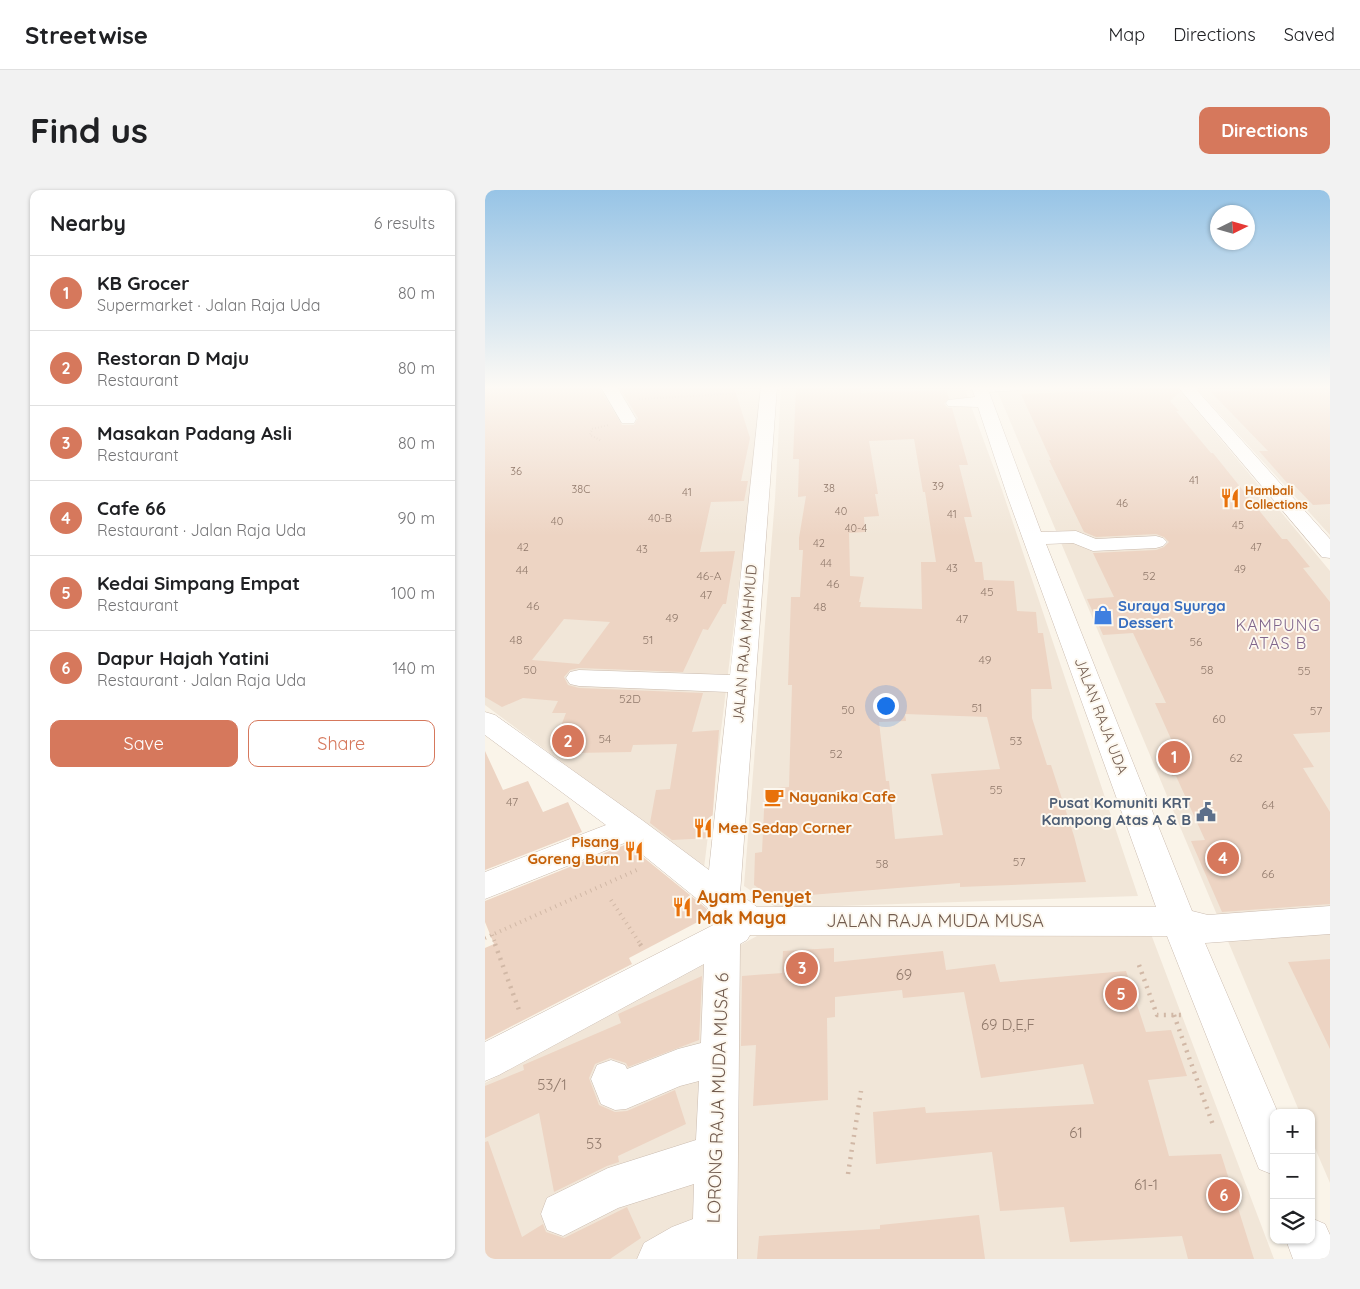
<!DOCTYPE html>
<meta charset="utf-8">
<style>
body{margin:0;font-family:Quicksand,sans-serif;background:#f2f2f2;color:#202124}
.controls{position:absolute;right:15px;bottom:15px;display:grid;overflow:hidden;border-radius:10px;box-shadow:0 1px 4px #0004}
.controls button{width:45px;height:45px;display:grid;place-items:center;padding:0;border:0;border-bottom:1px solid #e0e0e0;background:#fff;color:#202124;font:25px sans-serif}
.compass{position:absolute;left:725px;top:15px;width:45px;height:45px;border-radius:50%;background:#fff;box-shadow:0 1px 4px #0004;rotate:85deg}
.you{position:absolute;left:400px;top:515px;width:18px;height:18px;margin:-12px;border:4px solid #fff;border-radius:50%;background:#1a73e8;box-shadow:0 0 0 8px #1a73e833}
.badge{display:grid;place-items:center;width:32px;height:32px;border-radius:50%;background:#d6785c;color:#fff;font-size:16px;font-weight:700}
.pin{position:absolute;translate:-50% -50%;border:2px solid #fff;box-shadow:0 1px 5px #0006}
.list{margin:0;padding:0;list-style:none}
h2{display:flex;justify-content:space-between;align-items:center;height:65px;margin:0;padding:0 20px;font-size:21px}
h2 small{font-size:16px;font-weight:400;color:#757577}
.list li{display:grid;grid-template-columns:32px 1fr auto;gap:15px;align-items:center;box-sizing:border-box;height:75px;padding:0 20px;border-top:1px solid #e0e0e0}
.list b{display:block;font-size:19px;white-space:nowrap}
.list p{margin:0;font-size:16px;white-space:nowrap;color:#757577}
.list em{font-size:16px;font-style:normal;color:#757577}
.actions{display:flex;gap:10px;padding:15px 20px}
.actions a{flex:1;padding:11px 0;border:1px solid #d6785c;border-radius:10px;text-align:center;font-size:18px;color:#d6785c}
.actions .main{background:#d6785c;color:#fff}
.icon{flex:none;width:28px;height:28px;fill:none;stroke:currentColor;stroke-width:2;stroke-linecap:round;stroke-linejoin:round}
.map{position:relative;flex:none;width:845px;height:1069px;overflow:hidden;border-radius:10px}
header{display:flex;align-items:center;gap:30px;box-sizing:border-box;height:70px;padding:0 25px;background:#fff;border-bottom:1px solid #e0e0e0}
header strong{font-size:24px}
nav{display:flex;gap:28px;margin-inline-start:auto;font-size:18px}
.intro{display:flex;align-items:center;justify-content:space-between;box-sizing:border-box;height:120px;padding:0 30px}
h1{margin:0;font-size:35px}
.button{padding:12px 22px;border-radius:10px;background:#d6785c;color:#fff;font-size:18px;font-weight:700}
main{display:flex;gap:30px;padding:0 30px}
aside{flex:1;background:#fff;border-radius:10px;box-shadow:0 1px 4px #0004}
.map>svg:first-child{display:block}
.residential{fill:#f1e6d8}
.building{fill:#edd4c3;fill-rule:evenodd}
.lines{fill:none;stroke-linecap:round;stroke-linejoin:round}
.minor-casing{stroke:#cbbcb0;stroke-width:1}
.path-far2{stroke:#d1b8a6;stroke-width:2;stroke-dasharray:0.5 2.5;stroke-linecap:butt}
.path-far1{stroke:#d1b8a6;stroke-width:4;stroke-dasharray:1 4.5;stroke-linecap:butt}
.path{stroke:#d1b8a6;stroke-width:4.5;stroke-dasharray:2 5.5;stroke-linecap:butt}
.minor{fill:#fff;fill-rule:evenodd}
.labels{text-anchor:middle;stroke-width:4;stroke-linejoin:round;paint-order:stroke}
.far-number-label{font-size:11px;fill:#917a6c}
.far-food-label{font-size:12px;font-weight:bold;fill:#c56008;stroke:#fdf8ef;text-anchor:start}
.number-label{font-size:12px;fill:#917a6c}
.shop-label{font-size:15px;font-weight:bold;fill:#366cbe;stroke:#fdf8ef;text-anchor:start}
.street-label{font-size:15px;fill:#725c4f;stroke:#fdf8ef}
.food-label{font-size:15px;font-weight:bold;fill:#c56008;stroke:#fdf8ef;text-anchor:start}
.service-label{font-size:15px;font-weight:bold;fill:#4e5e75;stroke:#fdf8ef;text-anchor:end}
.near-number-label{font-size:15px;fill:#917a6c}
.neighbourhood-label{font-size:16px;letter-spacing:1px;fill:#81678d;stroke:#fdf8ef}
.near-food-label{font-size:18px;font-weight:bold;fill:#c56008;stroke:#fdf8ef;text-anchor:start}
.near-street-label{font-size:18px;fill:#725c4f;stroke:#fdf8ef}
</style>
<header>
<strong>Streetwise</strong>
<nav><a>Map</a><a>Directions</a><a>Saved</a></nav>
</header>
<div class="intro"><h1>Find us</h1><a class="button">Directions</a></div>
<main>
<aside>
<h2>Nearby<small>6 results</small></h2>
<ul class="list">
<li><span class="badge">1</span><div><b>KB Grocer</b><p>Supermarket · Jalan Raja Uda</p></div><em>80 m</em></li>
<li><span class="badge">2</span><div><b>Restoran D Maju</b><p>Restaurant</p></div><em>80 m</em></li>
<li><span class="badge">3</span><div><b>Masakan Padang Asli</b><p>Restaurant</p></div><em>80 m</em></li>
<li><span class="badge">4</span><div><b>Cafe 66</b><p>Restaurant · Jalan Raja Uda</p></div><em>90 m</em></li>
<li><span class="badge">5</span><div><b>Kedai Simpang Empat</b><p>Restaurant</p></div><em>100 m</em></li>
<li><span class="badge">6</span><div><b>Dapur Hajah Yatini</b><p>Restaurant · Jalan Raja Uda</p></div><em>140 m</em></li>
</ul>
<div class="actions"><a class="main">Save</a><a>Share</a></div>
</aside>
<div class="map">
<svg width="845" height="1069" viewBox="0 0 845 1069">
<rect width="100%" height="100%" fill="#faf4e9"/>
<path class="residential" d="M0,197h275l-7,84 -49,397 -219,-163z
M296,197h183l38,103 136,406 -361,12 -33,-22 31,-387z
M637,197h55l153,184v612l-19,-44v-26h-11l-303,-723z
M710,197h135v148z
M666,744l123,325h-789v-176l272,-147z"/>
<path class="building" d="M0,197h114l23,38h12l4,-7 -19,-31h115l16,51 -9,43h7l-4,20 -33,1 -11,50 35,-1 -9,53h-3l-15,26 -5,-1 -20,43 -104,-4 -9,2 -6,7 4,8 11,3 124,5 -11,39 27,-2 -8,108 -39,2 -22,-17 6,-33 14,-1 7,-45 -44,1 -2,7 -57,1v-3l-23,1 15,-38h-14l6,-12 -35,-3 -21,9 -17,-10zM79,429l46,3 -31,42 -47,-4z
M311,197h29v3l36,-1v4l85,-3 3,8 -5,6 4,4h4l16,57h-9l13,52h-8l11,45h7l2,18 30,1 3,30 19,1 2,21h5l9,56h-21l1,29 15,47h4l23,71 12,46 -126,5v-4l-150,12v5l-29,3 -27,-18 1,-32 7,-1 3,-63 24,-2 3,-102h-4l3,-88h9l3,-47h-4v-12l7,-42 -8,1 1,-38h-6zM429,249l9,53h2l11,70h-15l1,47 -62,-2 1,-5h-2l5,-25 -14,-1 -1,-43 16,-1 -1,-15 15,-1 -4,-22h3l-9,-53zM420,524l82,3 13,52 -69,5 12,61 -48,4 -6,-58h-3l-7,-59 27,-1z
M763,197h82v117l-17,1 -20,-21 -4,1 -30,-34h9l-57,-59 41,-2z
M692,198l3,4 -10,9 9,10h-3l35,42h2l69,86h5l23,28 -7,1 27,34v130l-37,2 21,33 -11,1 27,44v92l-108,8 -31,-71 14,-1 -29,-64h-4l-12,-27 15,-1 -20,-45h11l-33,-70 -30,2 -16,-36 27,-2 -21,-44 63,-3 8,-3 5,-5 -5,-5 -8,-3 -60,3 -12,-5 -35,-72h2l-30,-66z
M0,561l18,39 25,-9 15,31 25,-10 14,30 -97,38z
M142,654l79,64 5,7 -82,43 3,6 -147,76v-92l9,-4 -9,-22v-21z
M349,758v14l109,-11 3,19 49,-6 5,18 126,-11 20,61 25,-2 16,46 -39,4 21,76 52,-2 33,105h-66l-6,-23 -112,6 -6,-35 -64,4 -8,-59 -116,12 -3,-52 52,-5 1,6 168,-9 -11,-40 -102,14 -17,-86 -61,6 -1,-8 -67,7v20l-8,1 1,82 -75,6 3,-61 -15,1 1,-70 40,-3 1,-22z
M845,769v90l-42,-87z
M217,786l-3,64 -71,27 -2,-4 -16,-5 -15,6 -6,14 10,27 16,7 12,-1 48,-21 11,34 -68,32 1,6 -12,4 -53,26 -15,-79 -54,25v-52l39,-16 -1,-5 98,-42 -3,-9z
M3,951l34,96 21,-13 3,8 18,6 63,-31 14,31 -31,21h-125v-117z
M494,1025l6,44h-228l2,-23 121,-7v-4z"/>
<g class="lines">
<defs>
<path id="minor" d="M116,197h16l19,32 -2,4h-12z
M276,197h16l-37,507 17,13h399l-149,-412 -29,-88 -30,-1 -2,-3 2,-3 27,-3 -4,-10h52l-3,3 -31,2 52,140 35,-1 20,8 60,-3 7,2 4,4 -4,4 -7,2 -63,3 -20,-8 -27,1 146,367 16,4 122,-9v28l-125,9 73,170h-4v62l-15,-6 -92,-233 -417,-1 -3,5 -7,4 -3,315h-100l7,-16 28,-16 21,-8 1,-35 -76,24 -55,28 -16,-6 -6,-16 6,-16 61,-30 88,-28 3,-59 -19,5 -54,23 -11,1 -14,-6 -10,-25 6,-14 14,-5 14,5 2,4 51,-20 23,-6 3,-79 -205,111 -14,6v-39l238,-122 -13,-8 -3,-5 -80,-65 -142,57v-27l121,-47 -121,-90v-23l10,3 147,105 67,50 19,-178 -149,-6 -9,-2 -4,-6 4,-6 9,-2 151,5z
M693,197h16l136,152v19l-8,-1z
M826,1028l14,6 5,11v24h-37l-7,-19h25z"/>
</defs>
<use href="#minor" class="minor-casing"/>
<path class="path-far2" d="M154,209l108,-6
M115,250l-10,-5 2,-6 17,-4"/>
<path class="path-far1" d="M126,710l30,45
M7,745l4,10
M0,748l154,-69"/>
<path class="path" d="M10,754l24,66
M155,754l2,3
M654,775l18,50h26
M689,825l39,110
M363,984l13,-83"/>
<use href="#minor" class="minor"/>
</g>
<linearGradient id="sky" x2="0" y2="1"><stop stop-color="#97c4e6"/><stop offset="0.57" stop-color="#fdfaf5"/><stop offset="1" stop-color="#fdfaf5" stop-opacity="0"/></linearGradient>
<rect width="845" height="346" fill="url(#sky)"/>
<defs>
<symbol id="restaurant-bare" viewBox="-9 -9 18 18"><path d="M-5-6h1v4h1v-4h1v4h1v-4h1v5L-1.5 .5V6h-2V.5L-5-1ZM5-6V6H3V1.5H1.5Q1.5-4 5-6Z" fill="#e8710a" stroke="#fdf8ef" stroke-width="2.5" paint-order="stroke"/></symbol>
<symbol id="shop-bare" viewBox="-9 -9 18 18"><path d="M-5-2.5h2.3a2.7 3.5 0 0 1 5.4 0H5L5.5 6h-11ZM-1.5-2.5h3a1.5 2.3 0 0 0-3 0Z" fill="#3f7fe0" stroke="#fdf8ef" stroke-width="2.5" paint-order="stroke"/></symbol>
<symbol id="cafe-bare" viewBox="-9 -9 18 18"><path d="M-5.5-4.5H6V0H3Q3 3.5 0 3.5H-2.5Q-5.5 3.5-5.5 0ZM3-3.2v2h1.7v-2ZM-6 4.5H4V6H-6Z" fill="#e8710a" stroke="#fdf8ef" stroke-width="2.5" paint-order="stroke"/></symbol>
<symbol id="civic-bare" viewBox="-9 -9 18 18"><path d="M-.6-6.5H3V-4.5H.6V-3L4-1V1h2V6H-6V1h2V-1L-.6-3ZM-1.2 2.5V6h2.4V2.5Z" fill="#5c6f8a" stroke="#fdf8ef" stroke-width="2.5" paint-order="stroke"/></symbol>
</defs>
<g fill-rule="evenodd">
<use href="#restaurant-bare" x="731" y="294" width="28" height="28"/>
<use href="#shop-bare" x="604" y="411" width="28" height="28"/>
<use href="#cafe-bare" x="275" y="593" width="28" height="28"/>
<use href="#civic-bare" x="707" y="608" width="28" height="28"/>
<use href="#restaurant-bare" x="204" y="624" width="28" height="28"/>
<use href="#restaurant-bare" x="135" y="647" width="28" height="28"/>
<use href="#restaurant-bare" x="183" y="703" width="28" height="28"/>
</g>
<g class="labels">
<g class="far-number-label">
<text x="31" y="285">36</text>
<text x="709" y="294">41</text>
<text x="453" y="300">39</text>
<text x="344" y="302">38</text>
<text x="96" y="303">38C</text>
<text x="202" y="306">41</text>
<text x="637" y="317">46</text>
<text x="356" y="325">40</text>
<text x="467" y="328">41</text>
<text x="175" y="332">40-B</text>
<text x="72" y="335">40</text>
<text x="753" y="339">45</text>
<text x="371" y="342">40-4</text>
<text x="334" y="357">42</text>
<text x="38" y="361">42</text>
<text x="771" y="361">47</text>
<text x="157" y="363">43</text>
<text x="341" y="377">44</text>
<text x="467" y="382">43</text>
<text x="755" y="383">49</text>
</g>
<g class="far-food-label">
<text x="760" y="305">Hambali<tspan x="760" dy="14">Collections</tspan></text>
</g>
<g class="number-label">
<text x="37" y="384">44</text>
<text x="224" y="390">46-A</text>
<text x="664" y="390">52</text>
<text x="348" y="398">46</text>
<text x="502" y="406">45</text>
<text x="221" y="409">47</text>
<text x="48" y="420">46</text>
<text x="335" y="421">48</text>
<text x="187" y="432">49</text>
<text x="477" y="433">47</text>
<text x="31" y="454">48</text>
<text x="163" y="454">51</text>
<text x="711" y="456">56</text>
<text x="500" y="474">49</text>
<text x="45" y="484">50</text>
<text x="722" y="484">58</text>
<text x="819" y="485">55</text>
<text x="145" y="513">52D</text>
<text x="492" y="522">51</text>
<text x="363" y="524">50</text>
<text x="831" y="525">57</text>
<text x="734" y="533">60</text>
<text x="120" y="553">54</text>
<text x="531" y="555">53</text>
<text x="351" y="568">52</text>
<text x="751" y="572">62</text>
<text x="511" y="604">55</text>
<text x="27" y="616">47</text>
<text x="783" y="619">64</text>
<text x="534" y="676">57</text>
<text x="397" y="678">58</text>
<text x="783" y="688">66</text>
</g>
<g class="shop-label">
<text x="633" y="421">Suraya Syurga<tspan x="633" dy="17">Dessert</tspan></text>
</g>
<g class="street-label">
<text transform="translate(260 454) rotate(-85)" y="5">JALAN RAJA MAHMUD</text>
<text transform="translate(616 526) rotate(69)" y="5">JALAN RAJA UDA</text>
</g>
<g class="food-label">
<text x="304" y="612">Nayanika Cafe</text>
<text x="233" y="643">Mee Sedap Corner</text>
<text x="134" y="657" text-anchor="end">Pisang<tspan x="134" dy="17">Goreng Burn</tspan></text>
</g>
<g class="service-label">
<text x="706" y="618">Pusat Komuniti KRT<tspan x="706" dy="17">Kampong Atas A &amp; B</tspan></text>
</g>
<g class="near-number-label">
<text x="419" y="790">69</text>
<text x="523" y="840">69 D,E,F</text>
<text x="67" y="900">53/1</text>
<text x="591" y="948">61</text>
<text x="109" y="959">53</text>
<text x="661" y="1000">61-1</text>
</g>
<g class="neighbourhood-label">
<text x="793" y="441">KAMPUNG<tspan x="793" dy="18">ATAS B</tspan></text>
</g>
<g class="near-food-label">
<text x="212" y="713">Ayam Penyet<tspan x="212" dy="21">Mak Maya</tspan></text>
</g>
<g class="near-street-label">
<text x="450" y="737">JALAN RAJA MUDA MUSA</text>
<text transform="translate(233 908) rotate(-88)" y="6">LORONG RAJA MUDA MUSA 6</text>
</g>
</g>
</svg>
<div class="controls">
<button>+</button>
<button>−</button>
<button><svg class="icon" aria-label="layers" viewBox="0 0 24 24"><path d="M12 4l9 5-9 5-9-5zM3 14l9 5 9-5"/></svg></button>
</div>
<svg class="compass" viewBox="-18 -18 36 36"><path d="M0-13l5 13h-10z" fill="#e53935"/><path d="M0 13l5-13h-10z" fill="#757577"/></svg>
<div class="you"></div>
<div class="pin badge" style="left:689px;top:567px">1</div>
<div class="pin badge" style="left:83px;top:551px">2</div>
<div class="pin badge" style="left:317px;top:778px">3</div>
<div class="pin badge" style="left:738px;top:668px">4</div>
<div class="pin badge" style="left:636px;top:804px">5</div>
<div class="pin badge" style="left:739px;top:1005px">6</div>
</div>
</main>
